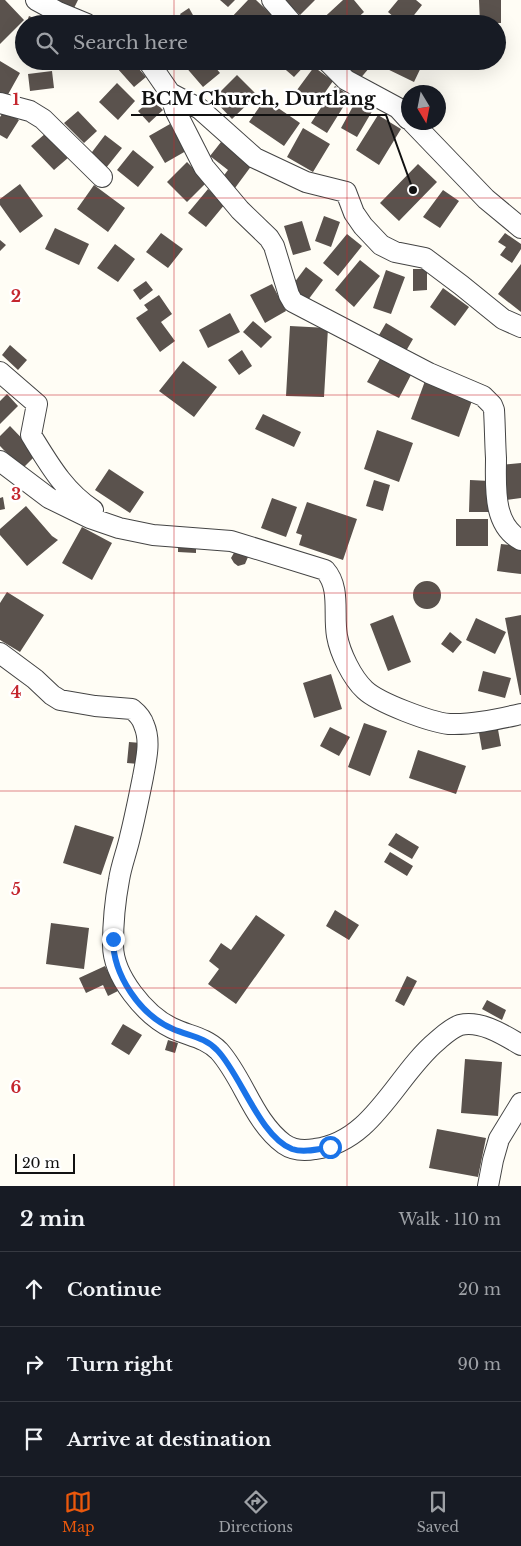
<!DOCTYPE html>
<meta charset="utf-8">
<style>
body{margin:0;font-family:"Libre Baskerville",serif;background:#20242c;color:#f1f3f6}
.compass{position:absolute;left:401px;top:85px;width:45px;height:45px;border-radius:50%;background:#171b24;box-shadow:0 5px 20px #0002;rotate:170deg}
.scale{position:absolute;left:15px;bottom:12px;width:60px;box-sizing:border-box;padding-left:5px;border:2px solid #111;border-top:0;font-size:14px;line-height:18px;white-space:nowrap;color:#111;-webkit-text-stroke:4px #fff;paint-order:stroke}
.stop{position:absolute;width:15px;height:15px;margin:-11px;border:4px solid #1a73e8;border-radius:50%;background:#fff}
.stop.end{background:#1a73e8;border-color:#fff;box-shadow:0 1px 5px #0008}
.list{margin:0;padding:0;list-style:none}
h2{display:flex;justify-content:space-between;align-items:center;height:65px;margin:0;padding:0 20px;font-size:21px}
h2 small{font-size:16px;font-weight:400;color:#9ea1a6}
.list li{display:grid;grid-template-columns:32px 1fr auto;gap:15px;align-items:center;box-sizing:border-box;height:75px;padding:0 20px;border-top:1px solid #363941}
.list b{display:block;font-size:19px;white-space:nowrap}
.list em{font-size:16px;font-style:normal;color:#9ea1a6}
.icon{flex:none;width:28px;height:28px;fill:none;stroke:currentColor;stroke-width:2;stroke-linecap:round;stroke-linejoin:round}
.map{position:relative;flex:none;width:521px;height:1186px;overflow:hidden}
.search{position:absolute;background:#171b24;box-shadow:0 5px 20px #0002;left:15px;right:15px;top:15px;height:55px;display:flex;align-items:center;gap:12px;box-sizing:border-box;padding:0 18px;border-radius:28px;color:#9ea1a6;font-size:19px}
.sheet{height:290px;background:#171b24}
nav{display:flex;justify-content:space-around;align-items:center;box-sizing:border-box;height:70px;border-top:1px solid #363941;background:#171b24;font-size:14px;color:#9ea1a6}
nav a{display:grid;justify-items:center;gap:2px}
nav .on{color:#ea580c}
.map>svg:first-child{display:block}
.building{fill:#5a524d}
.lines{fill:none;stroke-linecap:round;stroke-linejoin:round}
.street-casing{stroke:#444;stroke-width:22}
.street{stroke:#fff;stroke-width:20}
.route{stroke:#1a73e8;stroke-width:6}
.grid{fill:none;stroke:#c4262e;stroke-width:1;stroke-opacity:0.55}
.grid-label{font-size:16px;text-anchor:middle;font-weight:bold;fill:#c4262e;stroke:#fff;stroke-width:5;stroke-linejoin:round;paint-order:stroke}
.leader{fill:none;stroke:#111;stroke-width:2}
.callout-dot{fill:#111;stroke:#fff;stroke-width:2}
.callout-label{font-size:19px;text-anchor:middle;font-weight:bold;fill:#111;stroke:#fff;stroke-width:5;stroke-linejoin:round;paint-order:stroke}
</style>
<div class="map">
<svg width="521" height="1186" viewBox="0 0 521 1186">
<rect width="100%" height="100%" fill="#fffdf5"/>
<path class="building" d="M0,0h5l19,20 -24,24z
M55,0h23l-5,10z
M220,0h15l-7,7z
M248,0h8l20,19 -4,5h-39l-4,-4z
M284,0h31l-15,15z
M343,0h11l10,12 -13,12h-34z
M398,0h18l6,5 -15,19h-5l-14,-12z
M479,0h22v23h-21z
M189,8l9,16h-12l-6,-10z
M29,16l14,6 -1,2h-16z
M24,29v13l-5,-2z
M0,61l20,12 -14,25 -6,-4z
M37,61h11l-2,5 -10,-3z
M64,61h16l-2,5z
M125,61h7l14,16 -12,10 -17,-19z
M189,61h21l10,12 -17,14 -19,-22z
M221,61h14l-7,7z
M281,61h28l-15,16 -15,-13z
M337,61h38l-16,19z
M384,61h40l-10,21 -33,-16z
M314,67l19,14 -16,23 -20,-14z
M52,71l2,17 -24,3 -2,-17z
M237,75l20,20 -25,24 -19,-20z
M117,83l18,18 -17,19 -19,-18z
M335,86l15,10 -23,37 -16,-10z
M152,99l11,11 -14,13 -11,-12z
M265,99l35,24 -16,23 -35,-24z
M357,99l17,9 -17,29 -16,-9z
M4,111l15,9 -12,19 -7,-4v-18z
M78,111l19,20 -13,12 -20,-20z
M378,115l23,14 -22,36 -23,-15z
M170,124l16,27 -21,12 -16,-27z
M303,128l27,16 -17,28 -26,-15z
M46,133l23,24 -15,13 -23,-24z
M105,135l17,13 -16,20 -17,-12z
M221,142l31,23 -17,23 -13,-10 6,-8 -18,-14z
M133,150l21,17 -16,20 -21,-17z
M187,162l20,20 -20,20 -20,-20z
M418,164l19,18 -38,39 -19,-18z
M20,184l23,32 -23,17 -20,-28v-6z
M94,185l31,23 -17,24 -31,-23z
M208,189l17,15 -19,23 -18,-14z
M443,190l16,11 -19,27 -17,-11z
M324,216l16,6 -9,25 -16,-6z
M302,221l9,29 -18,5 -9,-29z
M55,228l34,16 -10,21 -34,-16z
M161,233l22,16 -15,19 -22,-16z
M505,233l16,11v5l-9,14 -12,-8 6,-8 -8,-5z
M347,234l15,12 -24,30 -15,-13z
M0,240l6,5 -6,6z
M115,244l20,15 -17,23 -21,-14z
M360,260l20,16 -26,31 -19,-17z
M521,264v48l-23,-18z
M306,267l17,13 -15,20 -17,-13z
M413,269h14v21l-14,1z
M386,270l19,7 -14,37 -18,-6z
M146,281l7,9 -13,10 -7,-10z
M272,284l14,27 -21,12 -15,-28z
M443,288l26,19 -14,19 -25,-19z
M159,295l13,19 -11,8 14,19 -15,11 -24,-34 12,-8 -4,-5z
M230,313l10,19 -32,16 -9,-18z
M253,321l19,16 -11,11 -18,-16z
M386,323l27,16 -7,12 -27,-16z
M290,326l38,2 -4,69 -38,-1z
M10,345l17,15 -9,10 -16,-15z
M242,350l10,16 -13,9 -11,-15z
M381,357l31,16 -13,25 -32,-16z
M183,361l34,26 -23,30 -35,-26z
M425,381l48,17 -14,39 -48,-18z
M7,394l11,12 -18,18v-23z
M263,414l38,18 -7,15 -39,-18z
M10,426l27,28 -15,15 -22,-23v-10z
M377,430l36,13 -14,39 -35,-13z
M521,463v35l-16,2 -4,-35z
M109,469l35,23 -14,21 -35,-23z
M374,480l16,5 -7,26 -17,-5z
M470,480l20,1 -1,31h-20z
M3,497l2,12 -5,1v-12z
M272,498l25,9 -11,30 -25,-9z
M307,502l50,17 -14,41 -44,-15 3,-10 -6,-2z
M26,506l26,30 6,4 -31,26 -27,-31v-6z
M456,519h32v27h-32z
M82,527l30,16 -20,37 -30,-17z
M178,543l18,1v9l-18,-1z
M501,544l20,2v28l-24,-3z
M235,551l13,6 -3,7 -7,2 -4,-3 -3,-5z
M413 595a14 14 0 1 1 28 0a14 14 0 1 1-28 0Z
M7,592l37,23 -24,37 -20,-12v-37z
M393,615l18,47 -23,9 -18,-47z
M521,615v80h-1l-15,-77z
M476,618l30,14 -11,22 -29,-14z
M450,632l12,10 -9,11 -12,-9z
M483,671l28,7 -6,20 -27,-7z
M331,674l11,35 -28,9 -11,-35z
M364,723l23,8 -17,45 -22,-9z
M497,724l4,22 -19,4 -4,-23z
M330,727l20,10 -11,19 -19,-10z
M129,742l12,1 -2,21 -12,-1z
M418,750l48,16 -10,28 -47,-16z
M75,825l39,12 -13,38 -38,-12z
M396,833l23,14 -7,12 -24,-14z
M390,852l23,14 -6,10 -23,-14z
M335,910l24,15 -10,15 -23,-14z
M256,915l29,20 -49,69 -28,-20 11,-15 -10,-8 12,-18 10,7z
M51,923l38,5 -5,41 -38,-5z
M105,966l13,25 -10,5 -5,-11 -17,8 -7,-15z
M407,976l10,5 -13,25 -9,-5z
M487,1000l19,10 -4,10 -20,-11z
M123,1024l19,11 -13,20 -18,-11z
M168,1040l10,3 -3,10 -10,-3z
M465,1059l37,3 -4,54 -37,-3z
M437,1129l49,9 -8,39 -49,-9z"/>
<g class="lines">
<defs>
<path id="street" d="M36,0l22,12 29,12
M272,0l21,24
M148,61l22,32 5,17 29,57 36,43 29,28 5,8 15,49 4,7 136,71 54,23 9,9 2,5c1,16 1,32 2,48 0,27 -4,67 25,82
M327,61l19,19 52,28 10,11
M170,93l30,16 55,49 51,24 40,10 8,21 9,13 18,19 14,7 30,6 36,27 42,34 18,8
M0,103l30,8 13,8 59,58
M412,122l74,77 35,29
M0,372l37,32 -6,31c18,29 33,56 62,75
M0,461l49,37 41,20 29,10 34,7 78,6 94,29c16,18 8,44 12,66 3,17 15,42 28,54 14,13 65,32 84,34 24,1 49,-5 72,-10
M0,653l35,26 17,16 8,5 35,6 37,3c5,4 10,9 12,16 7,16 2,35 -1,52 -4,20 -8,40 -13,60 -3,14 -9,29 -11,43 -4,21 -6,44 -6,65 0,31 32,70 59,83 16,8 33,9 47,23 25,28 34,70 65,93 10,7 20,7 31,5 58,-7 81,-74 122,-108 7,-6 14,-13 23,-16 21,-5 44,10 61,20
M488,1186l5,-26 6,-21 22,-36"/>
</defs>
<use href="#street" class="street-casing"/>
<use href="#street" class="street"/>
</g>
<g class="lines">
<path class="route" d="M113,939c0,36 27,76 60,90 16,7 32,8 44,21 23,23 43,87 75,99 12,4 26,0 38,-2"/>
</g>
<path class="grid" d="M174,0v24M347,0v24M174,61v1125M347,61v1125M0,198h521M0,395h521M0,593h521M0,791h521M0,988h521"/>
<g class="grid-label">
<text x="16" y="105">1</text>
<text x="16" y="302">2</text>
<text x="16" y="500">3</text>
<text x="16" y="698">4</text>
<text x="16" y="895">5</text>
<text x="16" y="1093">6</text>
</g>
<path class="leader" d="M413 190L386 115H131"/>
<circle class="callout-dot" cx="413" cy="190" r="5"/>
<g class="callout-label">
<text x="258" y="105">BCM Church, Durtlang</text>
</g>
</svg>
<svg class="compass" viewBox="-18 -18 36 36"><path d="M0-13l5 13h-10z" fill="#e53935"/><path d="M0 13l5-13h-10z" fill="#9ea1a6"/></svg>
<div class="scale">20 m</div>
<div class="stop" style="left:330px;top:1147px"></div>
<div class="stop end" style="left:113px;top:939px"></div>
<div class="search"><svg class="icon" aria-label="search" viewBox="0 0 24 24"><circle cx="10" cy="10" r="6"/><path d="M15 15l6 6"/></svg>Search here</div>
</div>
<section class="sheet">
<h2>2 min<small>Walk · 110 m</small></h2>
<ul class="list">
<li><svg class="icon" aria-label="ahead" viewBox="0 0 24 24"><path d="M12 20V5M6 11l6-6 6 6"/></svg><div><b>Continue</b></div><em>20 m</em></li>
<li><svg class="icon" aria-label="right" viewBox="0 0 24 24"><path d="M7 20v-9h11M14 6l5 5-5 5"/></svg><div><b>Turn right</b></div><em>90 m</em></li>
<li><svg class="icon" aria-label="arrive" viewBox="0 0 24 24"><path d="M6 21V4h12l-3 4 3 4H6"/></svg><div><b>Arrive at destination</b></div></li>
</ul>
</section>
<nav>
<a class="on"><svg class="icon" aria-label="map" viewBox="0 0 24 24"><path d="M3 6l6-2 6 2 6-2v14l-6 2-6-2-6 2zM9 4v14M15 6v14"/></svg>Map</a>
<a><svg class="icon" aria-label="directions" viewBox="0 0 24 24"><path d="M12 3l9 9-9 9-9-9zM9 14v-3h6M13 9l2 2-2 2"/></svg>Directions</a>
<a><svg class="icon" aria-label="saved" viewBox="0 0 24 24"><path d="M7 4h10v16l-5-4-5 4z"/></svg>Saved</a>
</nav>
